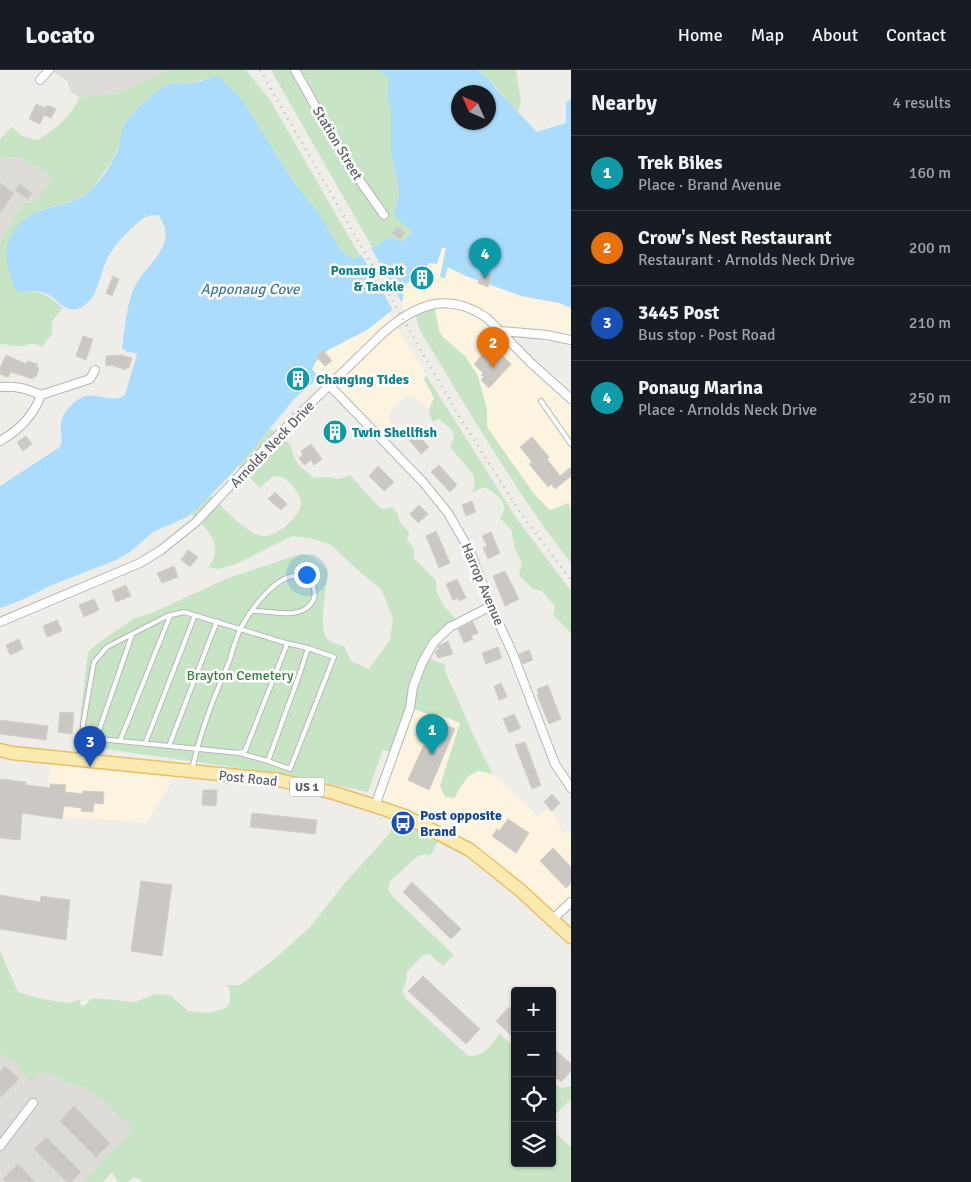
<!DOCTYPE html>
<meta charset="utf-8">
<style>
body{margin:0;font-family:Signika,sans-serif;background:#242831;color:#f1f3f6}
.controls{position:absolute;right:15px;bottom:15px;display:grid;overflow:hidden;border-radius:5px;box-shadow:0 1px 4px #0004}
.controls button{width:45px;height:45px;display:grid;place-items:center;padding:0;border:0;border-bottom:1px solid #363941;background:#171b24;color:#f1f3f6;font:25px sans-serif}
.compass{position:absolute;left:451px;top:15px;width:45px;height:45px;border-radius:50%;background:#171b24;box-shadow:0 1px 4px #0004;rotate:315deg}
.you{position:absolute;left:306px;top:504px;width:18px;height:18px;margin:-12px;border:4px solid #fff;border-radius:50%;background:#1a73e8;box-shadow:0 0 0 8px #1a73e833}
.badge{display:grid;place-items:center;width:32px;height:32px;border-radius:50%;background:#ea580c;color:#fff;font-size:16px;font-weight:700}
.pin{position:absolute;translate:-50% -41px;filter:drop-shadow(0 1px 2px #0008)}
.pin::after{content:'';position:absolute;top:26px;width:18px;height:15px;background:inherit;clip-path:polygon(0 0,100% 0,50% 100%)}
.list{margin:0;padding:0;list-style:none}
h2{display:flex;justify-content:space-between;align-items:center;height:65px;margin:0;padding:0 20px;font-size:21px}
h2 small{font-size:16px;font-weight:400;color:#9ea1a6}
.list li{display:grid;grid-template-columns:32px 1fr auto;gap:15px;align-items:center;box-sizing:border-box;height:75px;padding:0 20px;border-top:1px solid #363941}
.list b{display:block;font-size:19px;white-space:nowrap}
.list p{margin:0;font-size:16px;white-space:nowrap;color:#9ea1a6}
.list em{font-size:16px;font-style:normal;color:#9ea1a6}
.icon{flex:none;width:28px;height:28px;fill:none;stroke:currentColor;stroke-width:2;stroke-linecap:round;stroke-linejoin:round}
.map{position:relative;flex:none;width:571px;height:1112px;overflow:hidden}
header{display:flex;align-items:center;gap:30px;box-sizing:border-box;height:70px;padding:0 25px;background:#171b24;border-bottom:1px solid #363941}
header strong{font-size:24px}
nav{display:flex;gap:28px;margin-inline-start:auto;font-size:18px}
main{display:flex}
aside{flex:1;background:#171b24}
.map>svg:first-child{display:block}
.commercial{fill:#fcf4df}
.industrial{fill:#dedcd9}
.green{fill:#c7e5c5}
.water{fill:#acdcfb;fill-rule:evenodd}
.pier{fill:#efede7}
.building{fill:#cbc8c4;stroke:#d4cfc5}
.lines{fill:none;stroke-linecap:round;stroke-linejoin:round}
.service-casing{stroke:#b4b7ba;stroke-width:6}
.minor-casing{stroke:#b4b7ba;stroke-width:10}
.primary-casing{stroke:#eabe65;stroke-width:15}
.service{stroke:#fff;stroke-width:4}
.minor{stroke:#fff;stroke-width:8}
.primary{stroke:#fbebb1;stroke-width:12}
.rail{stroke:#b5b6b6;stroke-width:2.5;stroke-dasharray:1 6;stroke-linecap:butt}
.labels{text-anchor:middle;stroke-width:5;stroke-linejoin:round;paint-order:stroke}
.shield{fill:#fff;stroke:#8e9194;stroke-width:1}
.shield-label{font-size:12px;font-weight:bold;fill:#5e6266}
.street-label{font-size:14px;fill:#5e6266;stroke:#fff}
.culture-label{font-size:14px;font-weight:bold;fill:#0d838f;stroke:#fff;text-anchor:start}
.park-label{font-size:14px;fill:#3a823a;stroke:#fff}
.transit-label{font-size:14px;font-weight:bold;fill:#164399;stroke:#fff;text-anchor:start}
.water-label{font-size:15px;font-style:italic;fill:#4578a4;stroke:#fff}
</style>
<header>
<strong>Locato</strong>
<nav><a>Home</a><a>Map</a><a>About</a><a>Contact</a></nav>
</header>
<main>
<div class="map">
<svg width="571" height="1112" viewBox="0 0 571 1112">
<rect width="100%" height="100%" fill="#efede7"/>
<path class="commercial" d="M446,177l-6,30 8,-10 5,3 86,29 20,4 12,5v29l-41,-8 -16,14 57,55v104l-17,7 -5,1 -15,-16 -47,-67v-17l-48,-80 -5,-25 -21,5 -11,-1 2,-22 7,-8 19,-16 12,-15z
M389,243l37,62 -2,4 10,19 -5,11 -13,-11 -7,-2 -5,2 -13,12 -2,8 2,6 -12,12 -67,-67 5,-9 11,-10 39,-20z
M411,638l20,7 8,-1 21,9 -20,63 15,12 12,-21 11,-6 15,3 40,37 3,6 12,-8 11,12 -1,4 5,7 6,3 2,-2v69l-18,16 -47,-41 -130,-75z
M51,686l128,13 -33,55 -15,-3 -86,-5z"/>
<path class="industrial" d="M51,0h117l-48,23 -41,4 -8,-5 -4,-11z
M0,87l21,1 25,14 5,8 -16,22 -13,1 -22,39z
M0,982l6,7 3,-1 6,4 15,18 10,-8 14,3 8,7 25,6 21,17 13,15h5l3,2 2,5 -2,8 -13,12 -33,35h-83z"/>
<path class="green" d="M168,0h78l24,30 90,156 12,-9 -101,-177h106l13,8 -3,17 4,15v45l7,28 1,11 -5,19 3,6 16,12 -11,11h-21l-28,19 -13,-12 -43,-62 -39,-61 -48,-48 -24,6h-18l-44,40 -4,18 -8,19 -22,31 -15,8 -34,10 -23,16 1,67c19,-5 30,3 44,15l-11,13v13l-10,13c-12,-8 -14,0 -25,-1 -5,0 -11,-2 -17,-2v-102l22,-39 13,-1 16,-22 -5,-8 -25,-14 -21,-1v-18l12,-12 10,9 16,4c18,-11 33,-24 42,-43l40,-4z
M478,0h38l5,32 -3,10c-9,-9 -17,-18 -25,-28 -4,-5 -10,-9 -15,-14z
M434,234l5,27 4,6 23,20 12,19 9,34v17l47,67 16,16 18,-7 3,8v52c-57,-73 -103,-154 -152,-234l-4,-17z
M426,305l89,141 56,75v42l-18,-18 2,-9 -13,-15 -9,-2 -14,-14 3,-13c-6,-10 -10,-20 -10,-31l-12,-13c1,-1 4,-7 4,-8 2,-10 -12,-19 -19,-23l-13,5 3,-8 -2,-10 -23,-27 4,-9 -2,-8 -13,-11 -7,3 -3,-13 5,-11 -10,-19z
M270,358l8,7 2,-1 12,13c0,15 12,22 22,31l15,-1 10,2 11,-4 29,32 5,2 8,-2 6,7 1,7 10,11 -2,7 7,10v9l22,23c-1,16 10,28 21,40l-32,36 21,8 -2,4c17,35 30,71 49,105l-15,-3 -11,6 -13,21 -9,-1 -5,-11 20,-63 -21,-9 -8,1 -20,-7 -18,46 -10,-5 -15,43 -87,-18 -204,-29 11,-93 9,-8 36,-25 21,-7 72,-33 74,-25 11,2 16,13c1,16 -9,57 -1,68 4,6 11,7 18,9l7,15 18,8 21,-29 3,-22 -12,-29 -20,-16 -30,-28 -17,-6 -22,-3 -56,28 -18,5 -10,-2c18,-20 -1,-39 -17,-53l19,-19c13,12 35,38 52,41 12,3 39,-20 39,-32 0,-11 -10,-19 -16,-26l-12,-2 -13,12 -22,-22z
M395,743l46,23 -10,19 -8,-1 -6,3 -27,24 -2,9 6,8 60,57 -11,11 -14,-12 -7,2 -16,17 1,6 -5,12 3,7 62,57c13,4 27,-10 32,-22l16,15v115h37v-37l1,5 18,16v35h-428l-9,-5 -6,5h-10l-6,-10 -9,10h-20l33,-35 13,-12 2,-8 -5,-7h-5l-13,-15 -21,-17 -25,-6 -8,-7 -14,-3 -10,9 -15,-19 -6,-4 -3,1 -6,-7v-101l18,41 24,7 27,4 12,-4 -1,4 2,4 6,-4 1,-3 4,-2 42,4 20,-8 15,1 18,16 21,2 15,-4 6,-6v-13l-4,-5h14l37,-28 34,-31 32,-41 47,-52z
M552,1012l9,6 10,-2v13l-16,16 -3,5z"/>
<path class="water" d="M377,0h101c6,6 14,11 18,19l41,43 29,-9v-20l5,-5v210l-12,-5 -38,-7 -55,-20 -18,-9 -3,11 -5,-1 6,-29h-4l-5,16 -7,-1 -19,16 -7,8 -1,12 -14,14 -22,17 -39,20 -11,10 -5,9 6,7 -1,3 -21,18 -62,74 -36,37 -11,9 -34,15 -23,20 -14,8 -64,25 -30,15 -22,8v-122l60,-39c4,-8 0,-13 1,-22 0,-12 14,-26 25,-29 14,-3 26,8 39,-1l12,-41 -12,-3 -3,-3c3,-20 4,-41 12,-60 12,-25 47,-44 24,-73 -12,-1 -18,5 -26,13 -9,8 -18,18 -24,29 -9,17 -8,39 -26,50 -15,8 -22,-5 -33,-12 -10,-5 -20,-5 -30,-2 -7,-8 -10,-21 -12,-31 -4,-24 13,-45 35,-52 17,-6 36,-7 49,-20 11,-11 22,-27 27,-41 2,-7 3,-15 5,-22 3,-9 35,-39 44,-42 5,-2 13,0 19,-1 11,-1 22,-6 33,-8l21,21 57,90 20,24 23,38 13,11 35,-22h6l8,4 11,-11 -16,-12 -3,-6 5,-19 -1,-11 -7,-28v-45l-4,-15 2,-17zM458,22h30v30h-30z"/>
<path class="pier" d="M371,178l31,55 -8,9 -33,-58z"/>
<path class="building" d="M36,34l10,4 1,-3 9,4 -5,9 -7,-3 -4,9 -11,-5z
M0,113l14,10 -14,20z
M20,114l12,9 -4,6 -13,-9z
M397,157l8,6 -5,6 -8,-6z
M482,201l10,4 -4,12 -10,-4z
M113,206l6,3 -7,17 -6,-3z
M83,266l10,3 -7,21 -10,-4z
M491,275l20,19 -22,24 -8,-8 3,-3 -3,-2 2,-2 -9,-9z
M323,280l9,11 -7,5 -9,-10z
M6,285l20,9 1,-3 11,3 -2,3 3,1 -3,9 -2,-1 -1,3 -22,-7 -3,5 -8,-3v-6z
M121,285l11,3 -3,10 -3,-1v3l-15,-5 -5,1v-10z
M297,301l8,10 -6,5 -8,-9z
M332,353l12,13 -6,5 -11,-13z
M415,362l14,15 -8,7 -13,-15z
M26,366l6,8 -9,7 -6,-9z
M532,367l17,20 -2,2 13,17 11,-9v9l-16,13 -4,-5 -3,3 -19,-23 3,-2 -12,-15z
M311,374l11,15 -8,6 -3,-5 -7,5 -5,-7 4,-3 -2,-4z
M439,395l18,20 -7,7 -19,-20z
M378,396l16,16 -10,9 -15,-15z
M275,422l12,12 -6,6 -13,-11z
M472,431l4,11 -10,4 -4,-11z
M419,435l9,9 -10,9 -8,-9z
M436,461l14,32 -11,5 -13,-32z
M491,462l9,21 -12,6 -5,-11 4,-2 -5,-10z
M188,480l10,7 -8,10 -9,-7z
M174,496l4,11 -16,6 -5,-10z
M505,501l14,28 -14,7 -12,-30z
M457,509l9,19 -7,3 -1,-3 -5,2 -7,-16z
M126,515l5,11 -15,6 -4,-11z
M94,529l5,11 -15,7 -5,-12z
M57,550l5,11 -15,6 -4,-11z
M473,552l5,11 -7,3 2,3 -9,4 -6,-14z
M19,569l4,10 -13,6 -4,-10z
M448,571l5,13 -15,4 -3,-6 4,-3 -1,-3z
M498,577l4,11 -16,6 -4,-11z
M529,580l4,10 -10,4 -4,-10z
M501,613l6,14 -8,3 -5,-14z
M548,615l13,34 -12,5 -12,-29 2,-1 -2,-5z
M60,642l14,1 -2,21 -14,-2z
M514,644l7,14 -12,5 -6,-14z
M0,650l48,6 -2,14 -46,-6z
M435,650l20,9 -26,61 -21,-10z
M525,672l16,43 -9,4 -17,-44z
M0,709l26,3v3l24,3v-4l16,1 -1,7 18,2v-3l21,1 -1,12 -9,-1 -1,9 -12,-1 1,-3 -18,-2 -2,13 -40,-6 -2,27 -20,-2z
M203,720h14l-1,16 -14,-1z
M552,724l8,9 -8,8 -8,-9z
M252,743l65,7 -2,14 -65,-7z
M508,749l21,14 -13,20 -24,-17 5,-7 2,2z
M553,778l18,19v16l-5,5 -26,-27z
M141,811l31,4 -10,71 -31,-5z
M412,812l49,47 -10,10 -48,-47z
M0,825l40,7 1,-6 29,4 -4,40 -66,-11z
M423,906l57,53 -14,15 -58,-53z
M509,937l6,5v27l-19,-18z
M552,977l19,17v7l-10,11 -9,-8z
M5,996l14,13 -19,19v-27z
M74,1036l36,37 -14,14 -36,-36z
M46,1067l35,35 -10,10h-4l-33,-33z
M18,1094l17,18h-28l-4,-3z"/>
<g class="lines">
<defs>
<path id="service" d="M541,331l30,43
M184,542l102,31v4l-41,104 -6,2 -139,-14 -16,-4 -1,-11 11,-62 13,-15 60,-31z
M96,669l36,-104
M120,671l50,-125
M145,674l50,-129
M169,676l48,-125
M239,683l29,8 32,-88 8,-25 -22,-5
M268,691l22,8 44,-112 -26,-9
M192,700c8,-38 22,-73 37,-108 4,-12 7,-26 13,-36 10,-18 35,-53 58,-50 14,2 19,19 10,29 -14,15 -40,5 -58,6"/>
<path id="minor" d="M295,0l53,94 36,51
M40,10l9,-10
M501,261l46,4 24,5
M330,316l93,96 25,31 22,38 21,55 22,48 42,110 16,24
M0,317c17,-1 25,1 41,8l49,-16 5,-9
M0,371c18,-10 34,-26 41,-46
M0,552l140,-59 21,-13 35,-28 75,-80 112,-109c33,-29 65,-42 104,-15l44,45 40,36
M375,736l35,-98 3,-21 9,-24 12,-21 16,-15 41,-21
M552,850l19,-18
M0,1076l33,-43"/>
<path id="primary" d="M0,680l12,3 267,27 55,13 41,13 30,10 65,34 50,40 51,47"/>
</defs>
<use href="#service" class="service-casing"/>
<use href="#minor" class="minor-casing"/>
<use href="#primary" class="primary-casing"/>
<use href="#service" class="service"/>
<use href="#minor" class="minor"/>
<use href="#primary" class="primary"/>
<path class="rail" d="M260,0l200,348 62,97 49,65"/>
</g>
<defs>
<symbol id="building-disc" viewBox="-11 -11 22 22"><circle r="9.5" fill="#0f9aa8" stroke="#fff"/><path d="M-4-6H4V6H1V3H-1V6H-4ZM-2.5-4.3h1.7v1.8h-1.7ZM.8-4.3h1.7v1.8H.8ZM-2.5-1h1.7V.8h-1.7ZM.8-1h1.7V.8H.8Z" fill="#fff"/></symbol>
<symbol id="bus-disc" viewBox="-11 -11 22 22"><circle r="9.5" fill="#1a4fb4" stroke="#fff"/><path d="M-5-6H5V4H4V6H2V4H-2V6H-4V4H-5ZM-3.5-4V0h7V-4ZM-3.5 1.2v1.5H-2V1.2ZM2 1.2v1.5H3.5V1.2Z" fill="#fff"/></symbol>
</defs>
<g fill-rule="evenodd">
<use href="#building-disc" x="408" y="194" width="28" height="28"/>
<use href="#building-disc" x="284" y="295" width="28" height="28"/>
<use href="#building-disc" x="321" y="348" width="28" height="28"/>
<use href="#bus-disc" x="389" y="739" width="28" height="28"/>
</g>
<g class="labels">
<rect class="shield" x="289.5" y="707.5" width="35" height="19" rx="4"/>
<g class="shield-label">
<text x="307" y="721">US 1</text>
</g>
<g class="street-label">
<text transform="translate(338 73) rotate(59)" y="5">Station Street</text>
<text transform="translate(272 374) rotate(-46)" y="5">Arnolds Neck Drive</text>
<text transform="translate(483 514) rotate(67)" y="5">Harrop Avenue</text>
<text transform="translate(248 708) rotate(6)" y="5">Post Road</text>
</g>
<g class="culture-label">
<text x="404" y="205" text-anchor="end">Ponaug Bait<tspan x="404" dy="16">&amp; Tackle</tspan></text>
<text x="316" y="314">Changing Tides</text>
<text x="352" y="367">Twin Shellfish</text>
</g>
<g class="park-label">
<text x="240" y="610">Brayton Cemetery</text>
</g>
<g class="transit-label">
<text x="420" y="750">Post opposite<tspan x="420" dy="16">Brand</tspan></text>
</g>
<g class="water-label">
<text x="250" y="224">Apponaug Cove</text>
</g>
</g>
</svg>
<div class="controls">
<button>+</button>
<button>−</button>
<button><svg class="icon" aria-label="locate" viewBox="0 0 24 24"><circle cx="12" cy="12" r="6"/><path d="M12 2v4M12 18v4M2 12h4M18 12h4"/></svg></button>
<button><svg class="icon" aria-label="layers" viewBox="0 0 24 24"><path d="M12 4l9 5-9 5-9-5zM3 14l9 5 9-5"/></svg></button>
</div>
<svg class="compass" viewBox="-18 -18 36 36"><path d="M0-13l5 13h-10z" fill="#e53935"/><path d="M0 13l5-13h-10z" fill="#9ea1a6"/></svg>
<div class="you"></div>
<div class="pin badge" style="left:432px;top:685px;background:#0f9aa8">1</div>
<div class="pin badge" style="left:493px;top:298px;background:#e8710a">2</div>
<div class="pin badge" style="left:90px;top:697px;background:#1a4fb4">3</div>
<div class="pin badge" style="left:485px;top:209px;background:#0f9aa8">4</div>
</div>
<aside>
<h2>Nearby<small>4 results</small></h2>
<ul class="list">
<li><span class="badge" style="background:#0f9aa8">1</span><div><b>Trek Bikes</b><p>Place · Brand Avenue</p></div><em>160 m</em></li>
<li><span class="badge" style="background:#e8710a">2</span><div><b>Crow's Nest Restaurant</b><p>Restaurant · Arnolds Neck Drive</p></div><em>200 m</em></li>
<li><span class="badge" style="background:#1a4fb4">3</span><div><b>3445 Post</b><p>Bus stop · Post Road</p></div><em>210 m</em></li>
<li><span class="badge" style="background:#0f9aa8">4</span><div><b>Ponaug Marina</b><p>Place · Arnolds Neck Drive</p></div><em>250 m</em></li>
</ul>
</aside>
</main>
